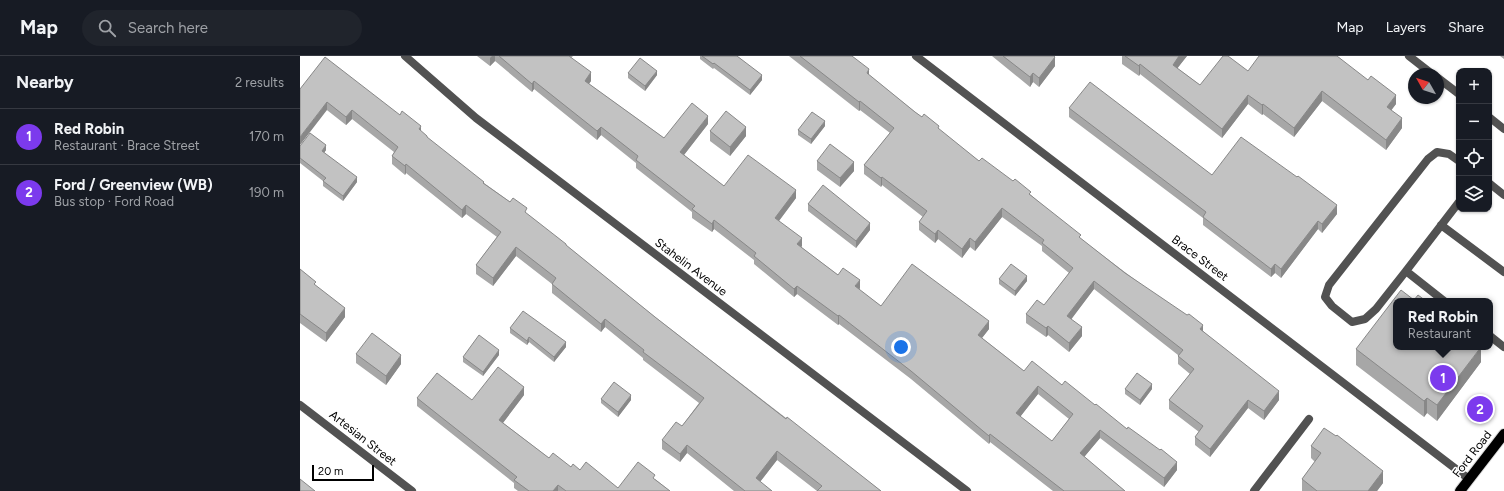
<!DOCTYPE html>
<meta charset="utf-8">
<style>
body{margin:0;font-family:Figtree,sans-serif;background:#20242c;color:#f1f3f6}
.controls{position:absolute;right:12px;top:12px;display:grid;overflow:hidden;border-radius:8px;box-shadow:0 1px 3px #0004}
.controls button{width:36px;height:36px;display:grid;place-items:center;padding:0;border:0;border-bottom:1px solid #363941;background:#171b24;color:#f1f3f6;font:20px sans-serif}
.compass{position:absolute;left:1108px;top:12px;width:36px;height:36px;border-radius:50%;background:#171b24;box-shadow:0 1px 3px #0004;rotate:309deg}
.scale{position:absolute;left:12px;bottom:10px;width:62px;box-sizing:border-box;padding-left:4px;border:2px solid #000;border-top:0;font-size:11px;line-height:14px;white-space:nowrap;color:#000;-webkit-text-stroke:3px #fff;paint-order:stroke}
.you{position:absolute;left:601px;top:291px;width:14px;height:14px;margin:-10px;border:3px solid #fff;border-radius:50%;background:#1a73e8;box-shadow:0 0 0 6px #1a73e833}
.badge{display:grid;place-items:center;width:26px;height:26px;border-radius:50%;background:#7c3aed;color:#fff;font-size:13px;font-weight:700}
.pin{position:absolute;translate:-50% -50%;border:2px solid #fff;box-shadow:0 1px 4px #0006}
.popup{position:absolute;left:1093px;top:242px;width:100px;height:52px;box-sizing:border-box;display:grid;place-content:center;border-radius:8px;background:#171b24;filter:drop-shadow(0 1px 3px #0005);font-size:13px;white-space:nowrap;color:#9ea1a6}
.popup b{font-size:15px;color:#f1f3f6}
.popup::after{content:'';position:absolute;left:50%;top:100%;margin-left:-8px;border:8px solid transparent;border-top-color:#171b24}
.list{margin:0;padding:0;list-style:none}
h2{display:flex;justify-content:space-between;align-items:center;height:52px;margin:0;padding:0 16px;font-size:17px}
h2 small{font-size:13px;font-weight:400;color:#9ea1a6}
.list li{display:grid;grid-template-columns:26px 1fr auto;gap:12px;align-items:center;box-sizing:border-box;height:56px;padding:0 16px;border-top:1px solid #363941}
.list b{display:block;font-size:15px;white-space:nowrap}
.list p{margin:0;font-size:13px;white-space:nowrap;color:#9ea1a6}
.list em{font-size:13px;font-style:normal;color:#9ea1a6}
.icon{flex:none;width:22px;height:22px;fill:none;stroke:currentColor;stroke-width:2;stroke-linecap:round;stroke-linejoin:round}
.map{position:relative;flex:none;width:1204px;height:435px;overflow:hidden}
header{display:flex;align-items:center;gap:24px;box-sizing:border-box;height:56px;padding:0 20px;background:#171b24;border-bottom:1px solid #363941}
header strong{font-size:19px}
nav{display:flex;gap:22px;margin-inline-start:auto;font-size:14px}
.search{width:280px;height:36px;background:#20242c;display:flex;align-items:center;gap:10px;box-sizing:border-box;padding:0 14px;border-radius:22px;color:#9ea1a6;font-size:15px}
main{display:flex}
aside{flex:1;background:#171b24}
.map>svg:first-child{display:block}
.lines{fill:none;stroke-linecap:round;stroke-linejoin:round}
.primary-casing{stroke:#dbdbdb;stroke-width:12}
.lane{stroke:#525252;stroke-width:8}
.street{stroke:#525252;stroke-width:8}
.primary{stroke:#000;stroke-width:10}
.wall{fill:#a7a7a7;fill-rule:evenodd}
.shaded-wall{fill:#888}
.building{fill:#c2c2c2;stroke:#888;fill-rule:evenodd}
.labels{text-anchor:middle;stroke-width:3;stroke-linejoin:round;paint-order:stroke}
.street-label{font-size:12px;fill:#000;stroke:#fff}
</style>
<header>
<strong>Map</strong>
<div class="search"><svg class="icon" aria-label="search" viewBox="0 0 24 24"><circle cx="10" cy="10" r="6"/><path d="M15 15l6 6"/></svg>Search here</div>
<nav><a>Map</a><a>Layers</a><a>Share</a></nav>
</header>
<main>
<aside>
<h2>Nearby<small>2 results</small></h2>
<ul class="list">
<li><span class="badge">1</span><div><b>Red Robin</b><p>Restaurant · Brace Street</p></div><em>170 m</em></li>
<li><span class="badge">2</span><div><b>Ford / Greenview (WB)</b><p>Bus stop · Ford Road</p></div><em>190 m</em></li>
</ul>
</aside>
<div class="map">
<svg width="1204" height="435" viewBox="0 0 1204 435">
<rect width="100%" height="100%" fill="#fff"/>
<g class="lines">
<defs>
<path id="primary" d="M1160,435l44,-57"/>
</defs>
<use href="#primary" class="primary-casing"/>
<path class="lane" d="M1189,127l15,12
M1141,169l63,47
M1106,215l-30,38 -11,10 -13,3 -20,-16 -7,-9 4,-12 99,-126 9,-7 12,2 10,7
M1144,245l-38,-30 53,-69
M1190,280l14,11
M954,435l55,-72"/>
<path class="street" d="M105,0l71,62 491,373
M616,0l553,423
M1109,0l23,18
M1138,22l21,16
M1189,61l15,12
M0,349l112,86"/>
<use href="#primary" class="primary"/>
</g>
<path class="wall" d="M177,0h96l-2,2 20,23 -2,3 75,54 44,-14 -24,31 40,31 72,12 -17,23 23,25 -1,1 37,28 22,13 -1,2 22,16 108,23 -7,9 42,33 38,14 65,44 50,41 -13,17 -64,-49 -16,19 41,34h-72l-63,-49 -1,2 -78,-65 -72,-55 -1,1 -41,-31 -3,3 -40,-33v-4l-40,-31 -2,3 -20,-14v-6l-56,-44v-5l-35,-28 -4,5 -63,-51 -2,3 -37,-31 -5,5zM738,338l31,25 -17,22 -32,-24z
M400,0h37l25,24 -12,15 -36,-27 -1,1 -13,-10z
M489,0h63l17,19 46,37 24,18 40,31 52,34 50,44 122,92 76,69 -15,20 -16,-12 -38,49 -15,-12v-8l4,-5 -30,-23v-9l21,-26 -12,-10v-9l-84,-66 -23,30 11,17 -13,16 -21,-17 -2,2 -20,-14v-9l18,-9 25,-32 -27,-22v-5l-40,-29 -27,34 -5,-4 -8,11 -24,-19 -3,4 -16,-13v-8l4,-5 -41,-32 -1,2 -17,-13v-9l26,-32 -30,-23 -1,1z
M692,0h62l1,10 -16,21 -6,-5 -3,5z
M822,0h65l-10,12 23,17 48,-14 148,33 -5,6 11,18 -16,22 -64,-49 -28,36 -31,-23 -1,1 -14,-11 -26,34 -82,-64 -1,2 -17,-12z
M1200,0h4v3z
M328,17l29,2 -12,16 -17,-13z
M0,33l121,43 6,6 57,45 43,31 128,103 226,174h-64l-40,-31 -17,22 12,9h-38l-47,-38 -7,9 -18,-13v-9l20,-14 17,-23 -56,-43v-2l-38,-31 -4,5 -49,-39v-9l-36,-28 -23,30 -17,-12v-9l21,-28 -31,-23 -4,4 -56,-45 -1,2 -13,-11v-8l2,-4 -42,-33 -6,6z
M769,52l143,67 125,39 -15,19 -4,-4 -37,49 -6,-5 -4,4 -68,-52v-7l-134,-101z
M525,70l-14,18 -13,-9v-5z
M410,75l36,5 -16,20 -20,-15z
M0,90l26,4 -2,3 33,29 -14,19 -20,-15v-5l-23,-18z
M517,105l37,10 -14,16 -23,-17z
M508,148l62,26 -14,18 -48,-37z
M0,213l16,17 29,31 -19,25 -26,-19z
M699,223l28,2 -12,15 -16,-12z
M210,272l56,19 -12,15 -25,-20 -2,3 -17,-12z
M1056,293l125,13 -44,59 -10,-8 -3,4 -68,-52z
M56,298l45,10 -15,21 -30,-22z
M199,299l-16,21 -20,-14v-5z
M825,333h27l-12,16 -15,-11z
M224,339l-21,28 46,35 22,9 9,3 38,18 37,-9 15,12h-152l-4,-3v-5l-97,-77v-8l55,2z
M301,343l30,1 -13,17 -17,-14z
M1036,380l47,47 -6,8h-75v-12l13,-17 -4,-4v-12z"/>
<path class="shaded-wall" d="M192,0h3v5l-5,5v-8z
M879,0h8l-14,18v-9z
M755,1v9l-16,21v-9z
M840,8v10l-1,2v-10z
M569,13v9l-2,-5z
M357,15v4l-12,16v-5z
M291,16v9l-6,8v-8z
M733,17v9l-3,5v-10z
M462,19v5l-12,15v-5z
M234,25v8l-2,3v-8z
M1022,35v10l-28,36v-9z
M948,39v9l-26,34v-9z
M1096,39v9l-9,12v-9z
M560,45v9l-1,1v-9z
M27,46v8l-27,35v-8z
M963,48v10l-1,1v-10z
M52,54v9l-6,6v-8z
M408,60v8l-28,36v-8z
M1102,62v10l-16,22v-10z
M525,65v5l-14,18v-5z
M121,70v9l-2,-6z
M301,71v8l-4,5v-9z
M446,71v9l-16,20v-9z
M26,89v5l-4,6v-5z
M554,106v9l-14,16v-9z
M106,108v9l-1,2v-9z
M57,121v5l-14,19v-5z
M582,121v8l-1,2v-9z
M496,134v8l-21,28v-8z
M166,149v9l-4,4v-8z
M1037,149v9l-15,19v-9z
M702,152v9l-27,34v-9z
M414,164v9l-2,3v-8z
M1018,165v8l-37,49v-9z
M570,167v7l-14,18v-7z
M638,174v9l-3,4v-9z
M502,182v8l-5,6v-8z
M670,182v9l-8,11v-9z
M216,191v9l-23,30v-8z
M975,208v9l-4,4v-8z
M727,220v5l-12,15v-5z
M560,224v8l-5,7v-9z
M794,225v8l-27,36v-9z
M497,230v8l-3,3v-8z
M45,252v9l-19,25v-9z
M539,259v9l-1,1v-9z
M305,263v8l-4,5v-8z
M689,265v8l-11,14v-8z
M903,269v8l-3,-4z
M748,270v9l-2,2v-9z
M782,271v9l-13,16v-9z
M229,281v5l-2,3v-4z
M266,286v5l-12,15v-5z
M1181,291v15l-44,59v-16z
M199,294v5l-16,21v-4z
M101,299v9l-15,21v-9z
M852,328v5l-12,16v-5z
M738,330v8l-22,28v-9z
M224,331v8l-25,33v-8z
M979,335v9l-15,20v-9z
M331,339v5l-13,17v-5z
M1127,342v15l-3,4v-16z
M948,344v8l-38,49v-8z
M800,374v8l-20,24v-9z
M690,378v8l-1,2v-8z
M387,389v8l-7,9v-8z
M477,395v9l-21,27v-9z
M877,406v8l-13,17v-9z
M1083,415v12l-6,8h-9z
M258,429v6h-5z"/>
<path class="building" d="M199,0h70l22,16 -6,9 79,57 28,-35 16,13 -28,36 44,34 24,-31 48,35 -21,28 27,20 -5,6 41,31 5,-7 17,12 -5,6 26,20 31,-42 77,57 -11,14 46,36 8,-10 30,24 3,-4 30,24 1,-1 31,25 1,-2 32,23 1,-1 16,13 -13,16 -64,-48 -20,23 45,38h-61l-74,-57 -1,2 -78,-65 -72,-56 -1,1 -41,-30 -3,3 -40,-33 2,-3 -42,-33 -2,4 -20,-15 3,-3 -59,-46 2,-4 -37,-29 -4,4 -63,-50 -2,3zM738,330l35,28 -21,27 -36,-28z
M402,0h35l25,19 -12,15 -36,-27 -1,1z
M500,0h52l17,13 -2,4 48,39 7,5 2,-3 15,12 -1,2 41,33 3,-3 31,23 2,-2 16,13 -2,2 52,41 -2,2 46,36 62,42 2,-1 14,11 -3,4 79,62 -15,20 -16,-11 -38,49 -15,-12 8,-11 -34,-26 25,-31 -16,-13 5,-6 -89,-69 -27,35 15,11 -13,16 -21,-17 -2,2 -20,-14 11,-14 7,5 29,-37 -31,-25 2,-3 -42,-32 -27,34 -5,-4 -8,11 -24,-19 -3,4 -16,-12 8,-11 -45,-34 -1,1 -17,-13 30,-37 -34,-27 -1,1z
M703,0h51l1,1 -16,21 -6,-5 -3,4z
M825,0h54l-6,9 27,20 23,-29h5l20,15 11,-15h78l31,24 3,-4 25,19 -9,12 15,11 -16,22 -64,-49 -28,37 -31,-24 -1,1 -14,-10 -26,34 -82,-65 -1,2z
M25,1l75,58 2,-4 19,15 -2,3 8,7v1l57,45 -1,1 27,19 3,-4 14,10 -2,4 41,32v1l89,72 131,102 1,-2 94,74h-64l5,-5 -45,-35 -21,27 16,13h-27l-58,-46 -7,9 -18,-14 14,-18 6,4 22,-28 -61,-46 1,-2 -39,-31 -4,5 -49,-40 4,-6 -40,-31 -23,31 -17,-13 25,-33 -35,-27 -4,5 -56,-46 -1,2 -13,-10 6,-9 -46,-37 -6,7 -19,-15 -27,35v-48z
M340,2l17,13 -12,15 -17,-13z
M790,26l122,93 29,-38 56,40 1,-1 39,29 -15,19 -4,-3 -37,48 -6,-5 -4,5 -68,-52 3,-5 -137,-104z
M426,55l20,16 -16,20 -20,-16z
M512,56l13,9 -14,18 -13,-9z
M10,77l16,12 -4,6 35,26 -14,19 -20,-15 3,-3 -26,-20v-12z
M530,88l24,18 -14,16 -23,-17z
M523,129l47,38 -14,18 -48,-37z
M711,208l16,12 -12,15 -16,-12z
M0,213l16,13 -2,2 31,24 -19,25 -26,-19z
M1101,234l13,10 4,-5 8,6h-30v46h85l-44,58 -10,-7 -3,3 -68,-52z
M223,255l43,31 -12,15 -25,-20 -2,4 -17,-13z
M72,277l29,22 -15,21 -30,-22z
M179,279l20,15 -16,22 -20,-15z
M198,311l26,20 -25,33 50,38 4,-5 18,14 2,-3 7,6 6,-8 32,26 20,-26 17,13 -2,3 17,13h-104l-8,-6 -5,6h-24l-15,-11 3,-3 -100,-79 20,-25 35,27z
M837,317l15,11 -12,16 -15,-11z
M314,326l17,13 -13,17 -17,-13z
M1024,372l12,8 1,-1 46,36 -15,20h-51l-15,-12 19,-26 -10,-7z
M0,423l15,12h-15z"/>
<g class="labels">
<g class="street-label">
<text transform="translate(900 202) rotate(37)" y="4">Brace Street</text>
<text transform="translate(391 211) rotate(37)" y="4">Stahelin Avenue</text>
<text transform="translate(63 382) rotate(38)" y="4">Artesian Street</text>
<text transform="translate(1172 398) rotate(-52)" y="4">Ford Road</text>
</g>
</g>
</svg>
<div class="controls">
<button>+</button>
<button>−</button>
<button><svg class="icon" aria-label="locate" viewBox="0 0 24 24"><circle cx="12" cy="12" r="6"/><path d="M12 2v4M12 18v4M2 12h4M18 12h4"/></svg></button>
<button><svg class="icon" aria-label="layers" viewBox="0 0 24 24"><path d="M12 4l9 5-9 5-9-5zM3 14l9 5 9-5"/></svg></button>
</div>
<svg class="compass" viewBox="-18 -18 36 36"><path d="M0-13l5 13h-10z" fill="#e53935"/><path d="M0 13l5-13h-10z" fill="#9ea1a6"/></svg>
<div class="scale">20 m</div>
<div class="you"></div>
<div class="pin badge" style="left:1143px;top:322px">1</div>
<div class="popup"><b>Red Robin</b>Restaurant</div>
<div class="pin badge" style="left:1180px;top:353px">2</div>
</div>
</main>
